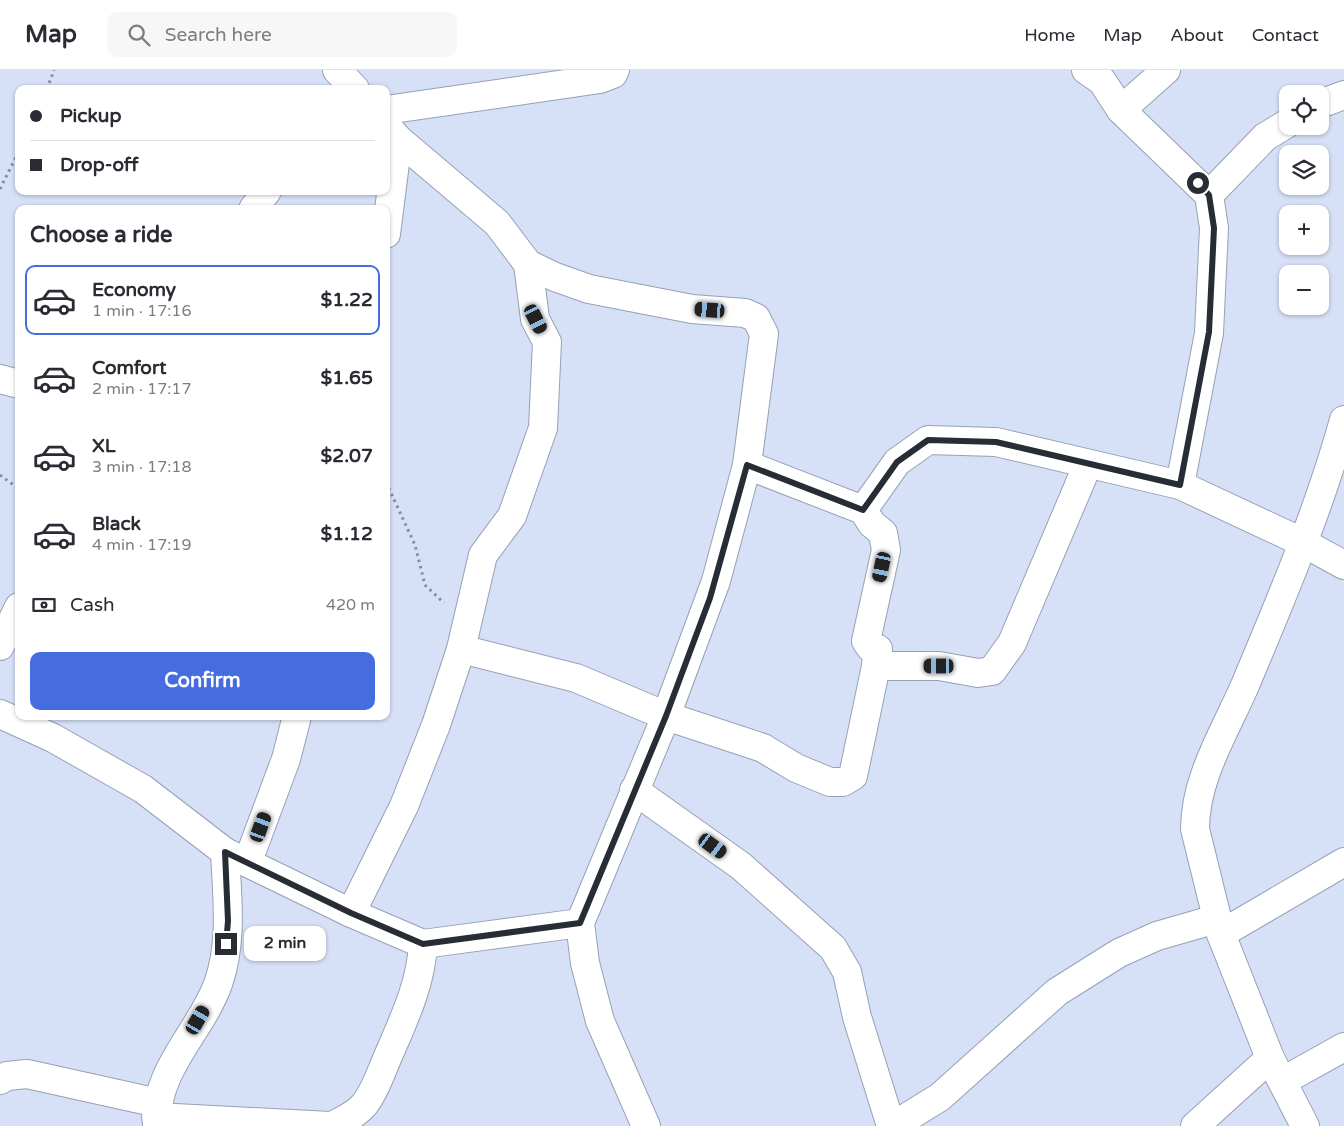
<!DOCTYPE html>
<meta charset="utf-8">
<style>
body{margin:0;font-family:"Varela Round",sans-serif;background:#f7f7f7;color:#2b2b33;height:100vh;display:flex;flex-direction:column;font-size:19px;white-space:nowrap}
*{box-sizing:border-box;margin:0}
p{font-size:16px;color:#7c7c81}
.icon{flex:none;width:28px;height:28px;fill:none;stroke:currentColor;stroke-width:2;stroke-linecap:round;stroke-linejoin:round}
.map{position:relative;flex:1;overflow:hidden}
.sheet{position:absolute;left:15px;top:135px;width:375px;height:515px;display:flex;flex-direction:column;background:#fff;border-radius:10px;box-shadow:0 1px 4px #0004}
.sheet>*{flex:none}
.top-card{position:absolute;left:15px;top:15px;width:375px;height:110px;border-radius:10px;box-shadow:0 1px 4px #0004;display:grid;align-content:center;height:110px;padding:0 15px;background:#fff}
.tools{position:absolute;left:1279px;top:15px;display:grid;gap:10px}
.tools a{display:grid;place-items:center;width:50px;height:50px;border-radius:10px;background:#fff;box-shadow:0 1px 4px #0004;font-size:25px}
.end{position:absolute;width:22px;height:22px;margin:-11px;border:6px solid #282c34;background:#fff;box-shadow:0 0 0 2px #fff}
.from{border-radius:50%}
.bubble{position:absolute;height:35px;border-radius:10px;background:#fff;box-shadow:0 1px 4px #0004;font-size:16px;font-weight:700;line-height:35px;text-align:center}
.car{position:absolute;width:15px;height:30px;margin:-15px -8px;border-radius:6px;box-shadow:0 0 4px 1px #0007;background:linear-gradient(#222 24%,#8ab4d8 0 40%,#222 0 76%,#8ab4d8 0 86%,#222 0)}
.top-card b{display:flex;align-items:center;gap:18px;height:48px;font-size:19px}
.top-card b+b{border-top:1px solid #e1e1e2}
.top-card i{width:12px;height:12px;background:#2b2b33}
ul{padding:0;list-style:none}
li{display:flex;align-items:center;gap:15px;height:70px;margin:0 10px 8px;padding:0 5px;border:2px solid transparent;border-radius:10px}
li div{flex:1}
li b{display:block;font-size:19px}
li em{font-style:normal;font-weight:700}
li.selected{border-color:#466ddf}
li>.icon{width:45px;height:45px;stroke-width:1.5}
h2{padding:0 15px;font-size:22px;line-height:60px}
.pay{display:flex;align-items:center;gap:12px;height:55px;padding:0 15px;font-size:19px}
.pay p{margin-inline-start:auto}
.primary-button{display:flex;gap:10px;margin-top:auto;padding:10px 15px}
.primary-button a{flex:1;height:58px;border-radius:10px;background:#466ddf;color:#fff;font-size:20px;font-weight:700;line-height:58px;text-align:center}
header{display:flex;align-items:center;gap:30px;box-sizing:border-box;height:70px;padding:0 25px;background:#fff;border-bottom:1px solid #e1e1e2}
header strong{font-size:24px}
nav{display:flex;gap:28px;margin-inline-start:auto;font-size:18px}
.search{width:350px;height:45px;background:#f7f7f7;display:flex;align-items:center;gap:12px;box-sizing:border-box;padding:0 18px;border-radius:10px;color:#7c7c81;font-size:19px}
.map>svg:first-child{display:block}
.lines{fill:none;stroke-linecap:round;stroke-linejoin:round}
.minor-casing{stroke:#97a0b5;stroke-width:30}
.path{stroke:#868d9c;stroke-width:3;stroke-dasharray:2.5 4;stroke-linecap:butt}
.minor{stroke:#fff;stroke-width:28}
.route{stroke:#282c34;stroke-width:6}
</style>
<header>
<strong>Map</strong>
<div class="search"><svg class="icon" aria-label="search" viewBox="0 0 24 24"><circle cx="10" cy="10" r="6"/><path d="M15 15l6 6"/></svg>Search here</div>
<nav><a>Home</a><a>Map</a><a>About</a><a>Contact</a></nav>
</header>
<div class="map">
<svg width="1344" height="1056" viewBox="0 0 1344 1056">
<rect width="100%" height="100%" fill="#d6e0f6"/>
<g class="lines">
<defs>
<g id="minor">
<polyline points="337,0 355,19"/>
<polyline points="1086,0 1102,11 1121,40 1209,125 1214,158 1209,263 1180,415"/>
<polyline points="1320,34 1344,25"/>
<polyline points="386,40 600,9 613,4 615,0"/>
<polyline points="1121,40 1166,0"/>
<polyline points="386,55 398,69 497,153 528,194 555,207 589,219 692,239 745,243 756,248 764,264 747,395 716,511 666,646 580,853 585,893 600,951 646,1056"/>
<polyline points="1209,125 1265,67 1288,53"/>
<polyline points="253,139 267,121"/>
<polyline points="386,164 398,69"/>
<polyline points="0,309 19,314"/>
<polyline points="863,440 897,392 928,370 996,372 1180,415 1302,472 1344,495"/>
<polyline points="0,576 19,537"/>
<polyline points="461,579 576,608 666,646 763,678 796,698 830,712 843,712 853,706 876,596 878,579 870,577 866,571 886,480 883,463 872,454 863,440 747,395"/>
<polyline points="876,596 939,596 978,603 992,601 1012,573 1088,394"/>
<polyline points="0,644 53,668 143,719 225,782 351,843 423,874 580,853"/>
<polyline points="634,720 741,796 833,878 847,902 857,947 891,1056"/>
<polyline points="248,791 286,689 297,646"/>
<polyline points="351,843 404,736 436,655 461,579 483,485 512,446 543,358 547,272 535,249 528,194"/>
<polyline points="1221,864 1344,792"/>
<polyline points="0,1010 7,1006 27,1004 158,1033"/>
<polyline points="1283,1011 1344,977"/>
<polyline points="156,1047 330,1056"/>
<path d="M157 1056C154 1000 200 963 218 914 233 872 227 826 225 782"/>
<path d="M332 1056C344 1050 355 1045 364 1035 374 1023 380 1005 386 991 402 953 421 916 423 874"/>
<polyline points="893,1056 940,1027 1057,922 1119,883 1157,866 1216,849"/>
<polyline points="1195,1056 1270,988"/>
<path d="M1305 1056 1270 988 1221 864 1195 759C1195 707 1226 660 1246 613 1282 527 1319 440 1344 350"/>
</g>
</defs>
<use href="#minor" class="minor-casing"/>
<g class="path">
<polyline points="47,19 54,0"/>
<polyline points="0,119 19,81"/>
<polyline points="0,405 19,419"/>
<polyline points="386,412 415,475 425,515 444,533"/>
</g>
<use href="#minor" class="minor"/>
</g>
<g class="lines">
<polyline class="route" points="226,874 228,851 225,782 351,843 423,874 580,853 666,646 710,528 747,395 863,440 897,392 928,370 996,372 1180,415 1209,262 1214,158 1209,125 1198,113"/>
</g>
</svg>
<div class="tools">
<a><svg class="icon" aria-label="locate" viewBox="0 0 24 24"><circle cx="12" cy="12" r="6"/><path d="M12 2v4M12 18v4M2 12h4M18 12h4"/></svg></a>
<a><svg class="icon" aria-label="layers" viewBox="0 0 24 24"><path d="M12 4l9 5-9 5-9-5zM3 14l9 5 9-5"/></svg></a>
<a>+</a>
<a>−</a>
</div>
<i class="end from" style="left:1198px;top:113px"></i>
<i class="end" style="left:226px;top:874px"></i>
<div class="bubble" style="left:244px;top:856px;width:82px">2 min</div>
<i class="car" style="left:710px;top:240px;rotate:274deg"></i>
<i class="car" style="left:536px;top:249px;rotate:153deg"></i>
<i class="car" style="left:882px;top:497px;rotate:192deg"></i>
<i class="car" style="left:939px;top:596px;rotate:270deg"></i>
<i class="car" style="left:261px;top:757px;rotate:20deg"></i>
<i class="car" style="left:713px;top:776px;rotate:126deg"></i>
<i class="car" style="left:198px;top:950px;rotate:30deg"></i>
<div class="top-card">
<b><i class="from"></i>Pickup</b>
<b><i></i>Drop-off</b>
</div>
<section class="sheet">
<h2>Choose a ride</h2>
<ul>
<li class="selected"><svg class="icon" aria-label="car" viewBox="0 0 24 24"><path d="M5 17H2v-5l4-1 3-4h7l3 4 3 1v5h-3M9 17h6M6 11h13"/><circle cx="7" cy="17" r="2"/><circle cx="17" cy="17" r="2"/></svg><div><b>Economy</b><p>1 min · 17:16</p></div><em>$1.22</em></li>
<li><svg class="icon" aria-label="car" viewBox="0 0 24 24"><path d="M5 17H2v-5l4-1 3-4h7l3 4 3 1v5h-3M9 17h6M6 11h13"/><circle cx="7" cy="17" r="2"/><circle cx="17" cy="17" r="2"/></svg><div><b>Comfort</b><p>2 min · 17:17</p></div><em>$1.65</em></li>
<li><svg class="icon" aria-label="car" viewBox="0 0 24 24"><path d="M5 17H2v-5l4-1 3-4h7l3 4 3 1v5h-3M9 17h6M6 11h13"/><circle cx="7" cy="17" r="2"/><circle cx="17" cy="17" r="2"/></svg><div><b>XL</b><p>3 min · 17:18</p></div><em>$2.07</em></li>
<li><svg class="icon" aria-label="car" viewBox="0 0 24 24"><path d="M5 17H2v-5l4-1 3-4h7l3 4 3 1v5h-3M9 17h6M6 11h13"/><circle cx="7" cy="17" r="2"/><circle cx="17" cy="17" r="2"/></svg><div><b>Black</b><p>4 min · 17:19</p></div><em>$1.12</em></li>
</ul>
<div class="pay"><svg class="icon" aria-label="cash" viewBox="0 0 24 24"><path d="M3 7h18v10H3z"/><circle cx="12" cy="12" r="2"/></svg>Cash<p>420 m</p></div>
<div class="primary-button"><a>Confirm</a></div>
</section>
</div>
